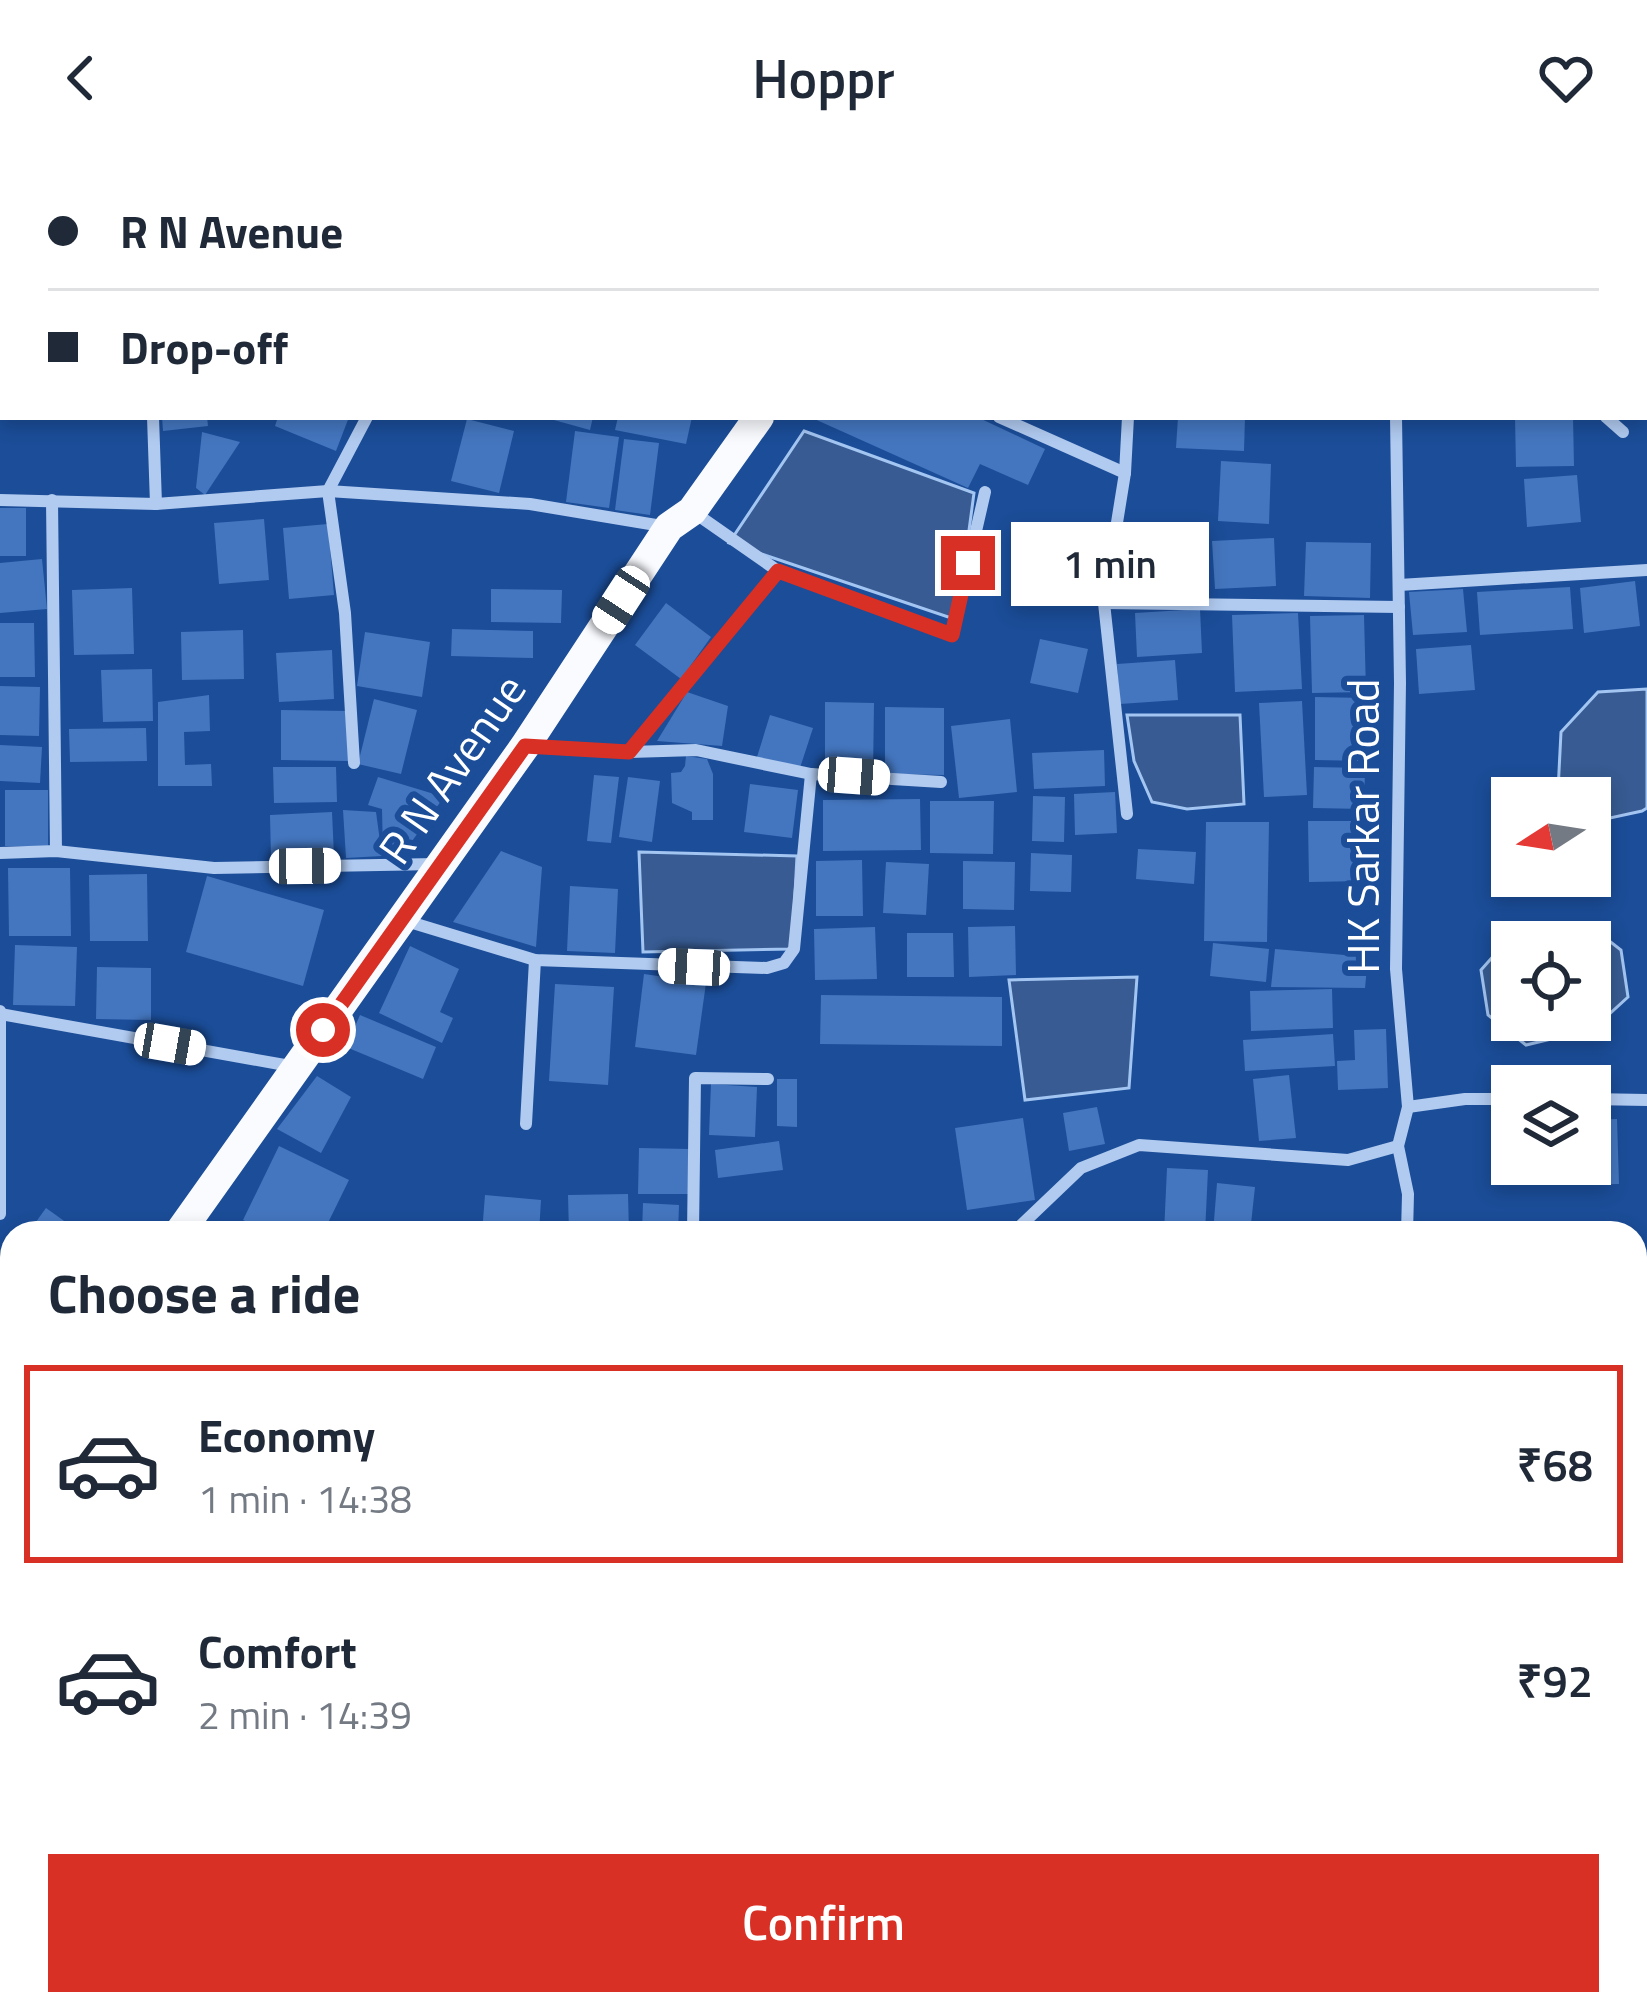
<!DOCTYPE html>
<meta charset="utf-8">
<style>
body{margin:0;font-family:"Titillium Web",sans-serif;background:#f2f2f3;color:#1f2937;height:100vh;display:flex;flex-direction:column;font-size:45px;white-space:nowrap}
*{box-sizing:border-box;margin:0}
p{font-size:39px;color:#747a83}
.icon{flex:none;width:66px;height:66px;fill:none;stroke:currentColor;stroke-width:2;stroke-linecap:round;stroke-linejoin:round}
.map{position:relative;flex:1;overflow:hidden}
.details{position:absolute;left:0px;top:1065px;width:1647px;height:795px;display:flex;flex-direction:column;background:#fff;border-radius:36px 36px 0 0;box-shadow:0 6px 18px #0003}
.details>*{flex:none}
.hud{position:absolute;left:0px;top:0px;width:1647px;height:264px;box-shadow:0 6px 18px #0003;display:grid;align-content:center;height:264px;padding:0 48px;background:#fff}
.needle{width:78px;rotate:258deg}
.tools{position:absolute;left:1491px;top:621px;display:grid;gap:24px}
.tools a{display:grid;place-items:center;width:120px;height:120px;border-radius:0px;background:#fff;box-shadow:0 6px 18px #0003;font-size:60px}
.end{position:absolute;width:54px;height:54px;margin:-27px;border:15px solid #d93025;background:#fff;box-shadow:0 0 0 6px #fff}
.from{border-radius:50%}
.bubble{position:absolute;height:84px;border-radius:0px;background:#fff;box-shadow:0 6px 18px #0003;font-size:39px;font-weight:600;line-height:84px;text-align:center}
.car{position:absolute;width:36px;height:72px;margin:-36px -18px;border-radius:15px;box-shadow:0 0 9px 3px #0007;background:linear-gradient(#fff 24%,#345 0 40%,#fff 0 76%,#345 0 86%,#fff 0)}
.hud b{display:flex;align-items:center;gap:42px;height:114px;font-size:45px}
.hud b+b{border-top:3px solid #e0e1e3}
.hud i{width:30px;height:30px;background:#1f2937}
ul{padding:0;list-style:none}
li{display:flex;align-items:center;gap:36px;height:198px;margin:0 24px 18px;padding:0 24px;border:6px solid transparent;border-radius:0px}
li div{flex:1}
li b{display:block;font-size:45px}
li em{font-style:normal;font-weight:600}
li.on{border-color:#d93025}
li>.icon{width:108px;height:108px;stroke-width:1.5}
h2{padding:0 48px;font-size:54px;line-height:144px}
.primary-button{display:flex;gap:24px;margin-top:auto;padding:24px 48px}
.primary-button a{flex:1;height:138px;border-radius:0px;background:#d93025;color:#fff;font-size:48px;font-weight:600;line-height:138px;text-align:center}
header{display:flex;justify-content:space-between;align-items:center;height:156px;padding:0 48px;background:#fff;font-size:54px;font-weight:600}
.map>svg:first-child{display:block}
.water{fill:#375b92;stroke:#a3c5f2;stroke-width:3;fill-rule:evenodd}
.building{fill:#4476bf}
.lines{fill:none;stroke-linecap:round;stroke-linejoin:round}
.service{stroke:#b0caf0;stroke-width:9}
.minor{stroke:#b0caf0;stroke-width:12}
.primary{stroke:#f9fbff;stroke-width:30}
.rail-casing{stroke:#fff;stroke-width:14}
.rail{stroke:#1b4d98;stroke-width:9;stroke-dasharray:27;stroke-linecap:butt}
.route{stroke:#d93025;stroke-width:15}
.labels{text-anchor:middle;stroke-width:12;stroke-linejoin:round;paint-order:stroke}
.street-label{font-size:45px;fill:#fff;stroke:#1b4d98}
</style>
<header><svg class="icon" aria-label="back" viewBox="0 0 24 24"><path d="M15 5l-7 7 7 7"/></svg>Hoppr<svg class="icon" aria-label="heart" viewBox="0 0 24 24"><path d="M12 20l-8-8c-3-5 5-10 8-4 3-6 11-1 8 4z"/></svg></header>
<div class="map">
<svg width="1647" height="1858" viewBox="0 0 1647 1858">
<rect width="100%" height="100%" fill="#1b4d98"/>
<g class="water">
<polygon points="804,275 974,337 957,464 729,387"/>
<polygon points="1647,533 1647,652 1642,655 1601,664 1590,657 1590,642 1568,642 1558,635 1561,576 1598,536"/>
<polygon points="1127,559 1240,559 1244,648 1187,653 1152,646 1134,605"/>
<polygon points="639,696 797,700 792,793 643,796"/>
<path d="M1590 770 1621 794 1628 841 1593 873 1526 889 1488 859 1481 814 1513 778 1573 775ZM1512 786H1590V864H1512Z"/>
<polygon points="1137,821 1129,932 1025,944 1009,824"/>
<polygon points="675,1848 772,1848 777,1858 663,1858"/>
</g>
<g class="building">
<polygon points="162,261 207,261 208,270 163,275"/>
<polygon points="278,261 349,261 336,295 275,270"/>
<polygon points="543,261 593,261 590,274"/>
<polygon points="618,261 692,261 686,288 615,274"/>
<polygon points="810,261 977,261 1045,293 1028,329 980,308 968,332"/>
<polygon points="1178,261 1245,261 1244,295 1176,292"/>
<polygon points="1515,261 1573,261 1574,310 1516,311"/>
<polygon points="467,263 514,275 499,337 451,325"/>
<polygon points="575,275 619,281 609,352 566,346"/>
<polygon points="202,276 240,286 205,339 196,332"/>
<polygon points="624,283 659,287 650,359 615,354"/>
<polygon points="1221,305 1271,308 1269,368 1218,365"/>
<polygon points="1577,319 1581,366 1527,371 1524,323"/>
<rect x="0" y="352" width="26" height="48"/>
<polygon points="264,363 269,424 219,428 214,367"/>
<polygon points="328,368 334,439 289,443 283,372"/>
<polygon points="1192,380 1196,437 1150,440 1146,383"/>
<polygon points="1274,382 1276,430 1215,433 1212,385"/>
<polygon points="1306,386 1371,387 1370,442 1304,440"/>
<polygon points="42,403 47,453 0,457 0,407"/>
<polygon points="1635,425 1640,470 1584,477 1580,432"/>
<polygon points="1570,431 1573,473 1480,479 1477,436"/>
<polygon points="132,432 134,498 74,499 72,434"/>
<polygon points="491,433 562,434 561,467 491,466"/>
<polygon points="1463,433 1467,476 1413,479 1409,436"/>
<polygon points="666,447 711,481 681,523 635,489"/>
<polygon points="1200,453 1202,497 1137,501 1135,457"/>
<polygon points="1298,457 1302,533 1235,536 1232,459"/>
<polygon points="1364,459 1366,536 1312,537 1310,460"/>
<polygon points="0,467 34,467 35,521 0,521"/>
<polygon points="452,473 533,475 533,502 451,500"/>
<polygon points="243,474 244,523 182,524 181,476"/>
<polygon points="365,476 430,486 422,541 357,530"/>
<polygon points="1040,483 1088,493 1078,537 1030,527"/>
<polygon points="1471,489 1475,534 1419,538 1416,493"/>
<polygon points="332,494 334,543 279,546 276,497"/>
<polygon points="1175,504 1178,544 1120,548 1117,508"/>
<polygon points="152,513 153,565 103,566 101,514"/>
<polygon points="0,530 40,531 39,580 0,579"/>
<polygon points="687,536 728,550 722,590 657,585"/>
<polygon points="209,539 210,575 184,576 185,609 211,608 212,630 158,630 158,546"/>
<polygon points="1315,541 1367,542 1366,605 1315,604"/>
<polygon points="374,543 417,554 401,618 358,608"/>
<polygon points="1302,545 1307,639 1264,641 1259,547"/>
<polygon points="825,546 874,547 873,619 825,618"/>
<polygon points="885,551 944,552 944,619 885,618"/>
<polygon points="281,554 349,555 348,605 281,604"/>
<polygon points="770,559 813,572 799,615 757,601"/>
<polygon points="1010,563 1017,636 959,642 951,570"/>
<polygon points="146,572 147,605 70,606 69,573"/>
<polygon points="0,589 42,591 40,627 0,625"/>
<polygon points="1104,594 1105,630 1034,633 1032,597"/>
<polygon points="686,600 707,603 713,618 713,664 692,664 692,656 672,647 671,617 681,616 685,610"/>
<polygon points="273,611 336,611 337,646 274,647"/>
<polygon points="1314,611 1365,612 1364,653 1313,652"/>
<polygon points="594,619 619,621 611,687 587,685"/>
<polygon points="378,621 444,641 399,703 383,699 382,653 368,649"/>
<polygon points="628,621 660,625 652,686 619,681"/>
<polygon points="750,628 798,634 792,682 744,676"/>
<rect x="5" y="634" width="43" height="56"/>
<polygon points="1115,636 1117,677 1075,679 1074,638"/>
<polygon points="1033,640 1065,641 1064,686 1032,685"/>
<polygon points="920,643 921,694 823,695 823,644"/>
<polygon points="930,645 994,645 993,698 930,697"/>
<polygon points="343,654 376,656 382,700 346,702"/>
<polygon points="332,656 334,700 271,703 270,659"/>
<polygon points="1308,665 1363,665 1364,725 1309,726"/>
<polygon points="1206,666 1269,666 1267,786 1204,785"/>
<polygon points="1138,693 1196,696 1194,728 1136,723"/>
<polygon points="501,695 542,711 536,791 453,766"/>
<polygon points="1031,697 1072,699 1071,736 1030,735"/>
<polygon points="862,704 863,760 816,760 816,705"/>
<polygon points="963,705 1015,706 1014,754 963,753"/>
<polygon points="886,706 929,708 926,759 883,757"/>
<polygon points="8,712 70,712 71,780 9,780"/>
<polygon points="147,718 148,785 90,785 89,719"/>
<polygon points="207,720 324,754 303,830 186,796"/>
<polygon points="570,730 618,733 615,797 567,795"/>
<polygon points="1015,770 1016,819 969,821 968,771"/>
<polygon points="875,771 877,823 815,824 814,773"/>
<polygon points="907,777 953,777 954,821 907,821"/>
<polygon points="1213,787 1269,793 1266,826 1210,820"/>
<polygon points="15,789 77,791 75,850 13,849"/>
<polygon points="410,790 459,813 440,856 453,862 442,887 379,857"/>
<polygon points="1275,793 1368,801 1365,832 1271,831"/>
<polygon points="97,811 151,812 151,864 96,863"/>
<polygon points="644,818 706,827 696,899 635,891"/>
<polygon points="555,828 614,831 608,929 549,925"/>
<polygon points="1332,833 1333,872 1251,875 1250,835"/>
<polygon points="821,839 1002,841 1002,890 820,888"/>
<polygon points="360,859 436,891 423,923 346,891"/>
<polygon points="1386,873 1388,932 1338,934 1337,905 1355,904 1354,874"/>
<polygon points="1333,878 1335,910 1245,915 1243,884"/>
<polygon points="1289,919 1296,982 1259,985 1253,923"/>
<polygon points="317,920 351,941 321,997 277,973"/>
<polygon points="777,923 797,923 797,971 777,970"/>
<polygon points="711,928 757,931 755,981 709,979"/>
<polygon points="1097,951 1105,988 1069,995 1063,957"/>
<polygon points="1023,962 1035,1044 967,1054 955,972"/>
<polygon points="1617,963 1619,1028 1570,1029 1569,1008 1590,1008 1590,964"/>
<polygon points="779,985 783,1014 718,1022 715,994"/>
<polygon points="279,990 349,1024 323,1077 270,1077 243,1064"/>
<polygon points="639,992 689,993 688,1038 638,1038"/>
<polygon points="1167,1012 1208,1014 1205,1077 1164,1077"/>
<polygon points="1217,1027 1255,1031 1250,1077 1213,1077"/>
<polygon points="628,1038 629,1077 569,1077 568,1039"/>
<polygon points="485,1039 541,1044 539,1077 482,1077"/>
<polygon points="643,1047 679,1049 678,1077 642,1077"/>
<polygon points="46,1052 81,1077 28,1077"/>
<polygon points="1647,1096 1647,1175 1635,1176 1635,1097"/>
<polygon points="0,1142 12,1150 12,1211 0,1208"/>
<polygon points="0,1214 12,1217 12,1242 6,1270 0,1268"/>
<polygon points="12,1394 12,1448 0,1442 0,1417"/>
<polygon points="0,1611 12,1612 12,1654 0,1654"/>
<polygon points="1644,1670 1647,1741 1635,1742 1635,1671"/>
<polygon points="289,1848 294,1848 294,1858 233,1858 232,1852"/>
<polygon points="337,1848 409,1848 407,1858 353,1858 336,1855"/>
<polygon points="429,1848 482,1855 482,1858 427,1858"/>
<rect x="570" y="1848" width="25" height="10"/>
<polygon points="1014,1848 1051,1848 1053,1858 1015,1858"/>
</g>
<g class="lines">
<g class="service">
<polyline points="1635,1789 1647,1785"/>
<polyline points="784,1848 787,1858"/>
<polyline points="1441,1858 1469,1848"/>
</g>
<g class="minor">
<polyline points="1133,0 1133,3"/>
<polyline points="203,3 332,0"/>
<polyline points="430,3 430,0"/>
<polyline points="622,3 623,0"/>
<polyline points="1397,3 1397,0"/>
<polyline points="0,12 3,12"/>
<polyline points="0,181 3,181"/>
<polyline points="153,261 156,348"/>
<polyline points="999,261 1125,317"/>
<polyline points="1396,261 1400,527 1396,813 1408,951 1398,990 1408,1038 1407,1077"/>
<polyline points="1606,261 1623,276"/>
<polyline points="0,344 156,348 328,335 530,348 668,371"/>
<polyline points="52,344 56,695"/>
<polyline points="692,355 778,415 952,479 985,336"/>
<polyline points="1399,429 1647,414"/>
<polyline points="1104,447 1399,451"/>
<polyline points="531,590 630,596 696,594 811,618 941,626"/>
<polyline points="630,596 778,415"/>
<polyline points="354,607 345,457 328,335 367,261"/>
<polyline points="1127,658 1104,447 1125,317 1128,261"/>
<polyline points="0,697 56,695 214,712 436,708"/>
<polyline points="403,764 535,804 767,812 784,807 794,793 811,618"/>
<polyline points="0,858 296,911"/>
<polyline points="1590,943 1647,944"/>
<polyline points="1408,951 1465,943 1512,943"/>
<polyline points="526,968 535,804"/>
<polyline points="0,1058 0,855"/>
<polyline points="693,1077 695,922 768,923"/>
<polyline points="1013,1077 1081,1012 1139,989 1348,1004 1398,990"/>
<polyline points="1635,1255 1647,1254"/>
<polyline points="1635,1461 1647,1461"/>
<polyline points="0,1608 12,1608"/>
<polyline points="314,1858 315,1848"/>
<polyline points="1338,1858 1349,1848"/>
</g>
<g class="primary">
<polyline points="943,3 945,0"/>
<polyline points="179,1077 525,590 669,371 692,355 759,261"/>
<polyline points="0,1311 12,1290"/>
</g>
<defs>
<g id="rail">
<polyline points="1635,1829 1647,1825"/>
<polyline points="1559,1858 1586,1848"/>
<polyline points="1626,1858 1647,1850"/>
</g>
</defs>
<use href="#rail" class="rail-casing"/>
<use href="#rail" class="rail"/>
</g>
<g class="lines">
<polyline class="route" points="323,874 525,590 629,596 778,415 952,479 968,407"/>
</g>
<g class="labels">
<g class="street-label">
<text transform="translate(452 613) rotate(-55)" y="16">R N Avenue</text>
<text transform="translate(1363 670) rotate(-90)" y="16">HK Sarkar Road</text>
</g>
</g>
</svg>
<div class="tools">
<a><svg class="needle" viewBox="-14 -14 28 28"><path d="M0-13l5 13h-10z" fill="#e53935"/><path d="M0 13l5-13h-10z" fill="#747a83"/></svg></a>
<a><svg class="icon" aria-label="locate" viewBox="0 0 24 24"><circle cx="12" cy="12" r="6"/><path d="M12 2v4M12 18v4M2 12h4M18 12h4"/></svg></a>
<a><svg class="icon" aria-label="layers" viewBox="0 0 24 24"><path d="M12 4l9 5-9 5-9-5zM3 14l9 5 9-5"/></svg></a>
</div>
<i class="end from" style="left:323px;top:874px"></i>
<i class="end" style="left:968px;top:407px"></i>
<div class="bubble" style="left:1011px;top:366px;width:198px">1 min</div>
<i class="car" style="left:621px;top:444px;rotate:213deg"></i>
<i class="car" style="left:854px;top:620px;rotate:94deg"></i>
<i class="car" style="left:305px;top:710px;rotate:89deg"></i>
<i class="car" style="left:694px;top:811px;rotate:273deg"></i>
<i class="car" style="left:170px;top:888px;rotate:100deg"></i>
<div class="hud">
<b><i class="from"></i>R N Avenue</b>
<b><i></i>Drop-off</b>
</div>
<section class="details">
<h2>Choose a ride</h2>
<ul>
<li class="on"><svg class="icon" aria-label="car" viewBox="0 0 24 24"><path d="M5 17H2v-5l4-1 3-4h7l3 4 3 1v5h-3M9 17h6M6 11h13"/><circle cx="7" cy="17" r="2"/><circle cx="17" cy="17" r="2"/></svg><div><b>Economy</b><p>1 min · 14:38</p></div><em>₹68</em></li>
<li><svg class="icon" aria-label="car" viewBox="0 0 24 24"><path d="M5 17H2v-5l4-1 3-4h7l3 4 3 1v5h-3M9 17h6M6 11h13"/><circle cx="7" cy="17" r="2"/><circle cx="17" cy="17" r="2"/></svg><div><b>Comfort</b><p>2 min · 14:39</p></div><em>₹92</em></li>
</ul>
<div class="primary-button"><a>Confirm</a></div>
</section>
</div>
